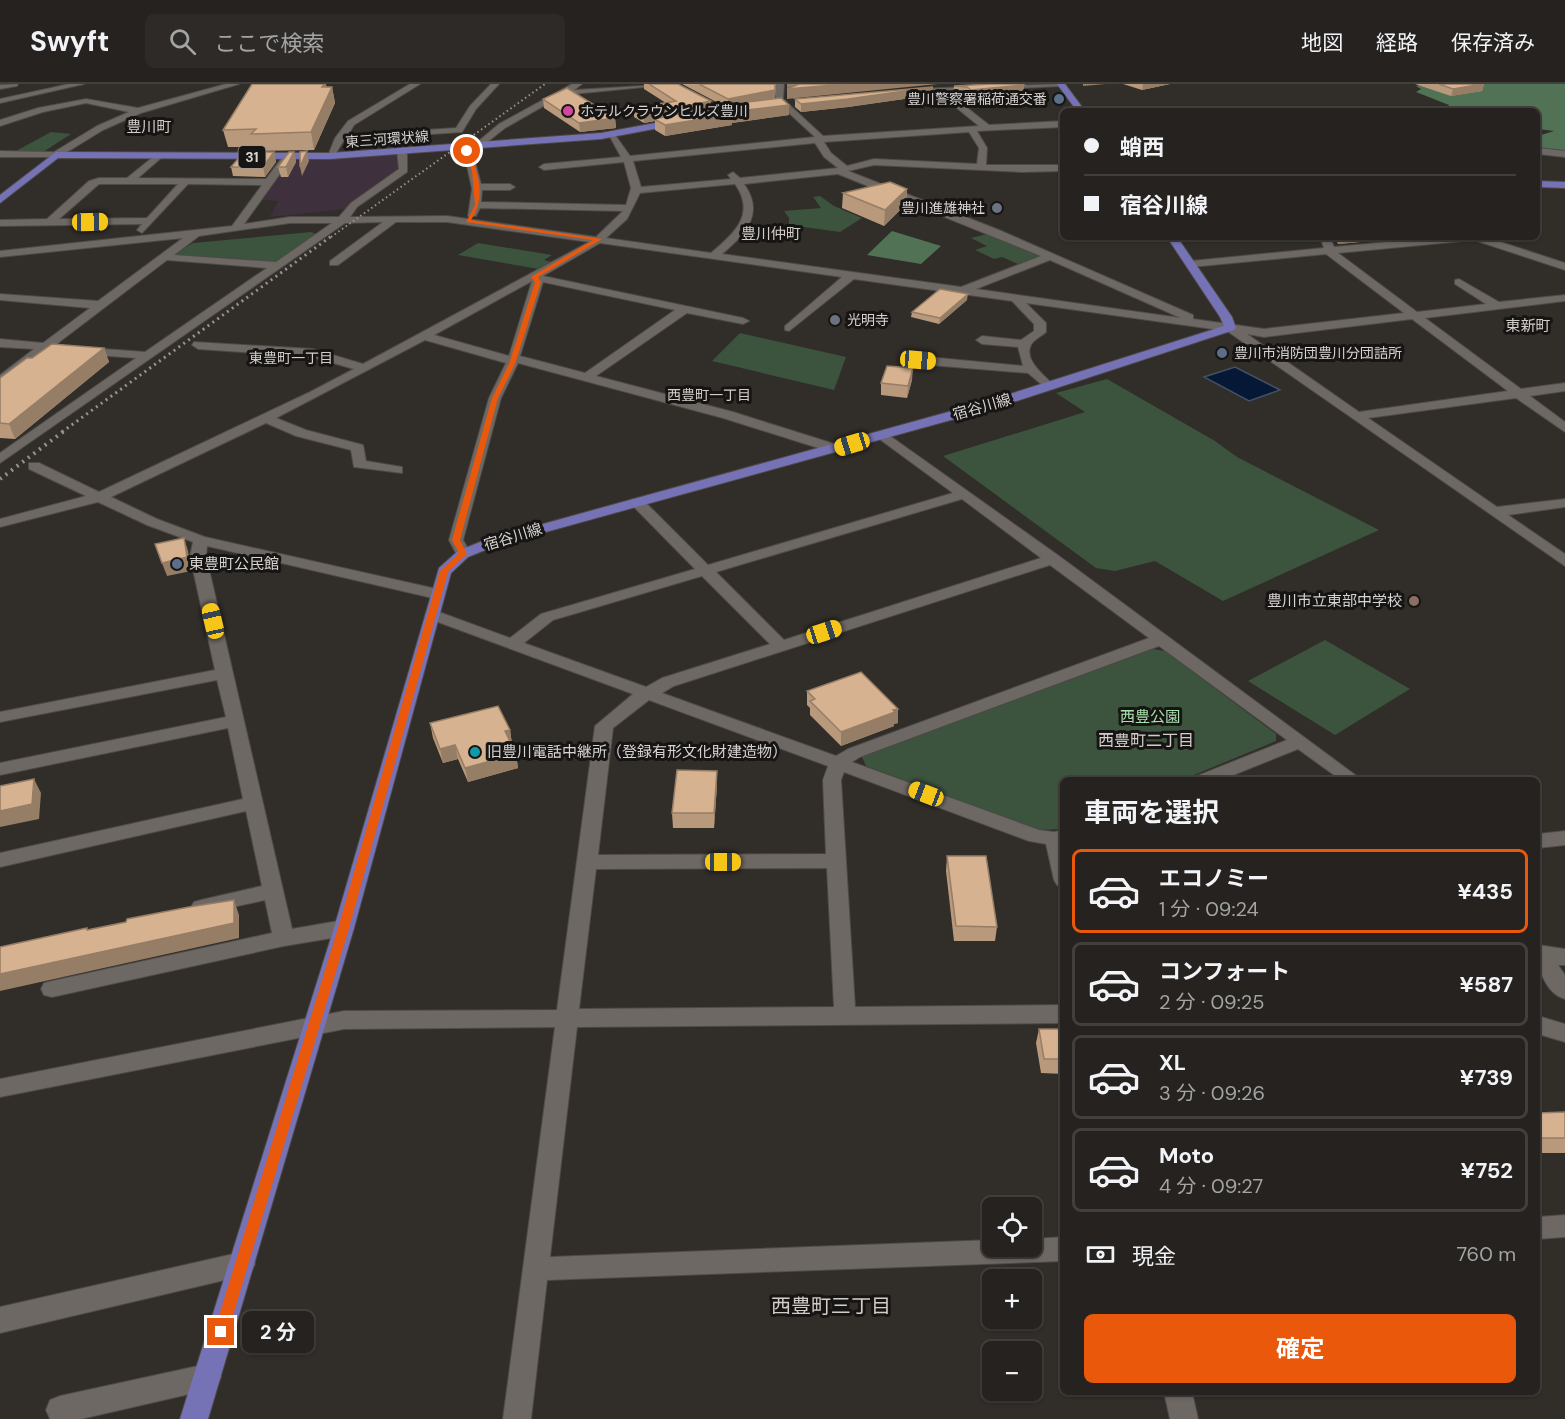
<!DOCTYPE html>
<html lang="ja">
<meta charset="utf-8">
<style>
body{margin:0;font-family:"DM Sans","Noto Sans JP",sans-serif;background:#2d2a28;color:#f1f3f6;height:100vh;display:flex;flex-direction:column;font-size:22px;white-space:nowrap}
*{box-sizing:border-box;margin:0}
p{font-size:20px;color:#a3a4a4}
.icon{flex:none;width:33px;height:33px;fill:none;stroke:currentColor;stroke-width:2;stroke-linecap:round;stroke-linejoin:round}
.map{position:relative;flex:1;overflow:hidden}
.details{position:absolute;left:1060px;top:693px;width:480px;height:618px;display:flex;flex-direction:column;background:#25221f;border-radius:9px;box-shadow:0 2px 4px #0004,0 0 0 2px #423f3d}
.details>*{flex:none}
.banner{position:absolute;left:1060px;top:24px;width:480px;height:132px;border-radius:9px;box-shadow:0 2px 4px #0004,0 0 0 2px #423f3d;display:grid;align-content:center;height:132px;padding:0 24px;background:#25221f}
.tools{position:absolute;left:982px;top:1113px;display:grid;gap:12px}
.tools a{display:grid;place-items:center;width:60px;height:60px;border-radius:9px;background:#25221f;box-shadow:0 2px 4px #0004,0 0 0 2px #423f3d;font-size:30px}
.end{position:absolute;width:27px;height:27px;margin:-14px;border:8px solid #ea580c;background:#fff;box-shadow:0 0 0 3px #fff}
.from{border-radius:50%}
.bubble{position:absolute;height:42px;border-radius:9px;background:#25221f;box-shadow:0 2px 4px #0004,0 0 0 2px #423f3d;font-size:20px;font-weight:700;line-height:42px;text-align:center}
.car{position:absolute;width:18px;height:36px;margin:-18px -9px;border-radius:8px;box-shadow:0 0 4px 2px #0007;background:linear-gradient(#f5c518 24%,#345 0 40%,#f5c518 0 76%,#345 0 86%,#f5c518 0)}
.banner b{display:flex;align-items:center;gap:21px;height:57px;font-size:22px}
.banner b+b{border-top:2px solid #423f3d}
.banner i{width:15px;height:15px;background:#f1f3f6}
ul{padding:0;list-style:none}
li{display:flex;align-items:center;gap:18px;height:84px;margin:0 12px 9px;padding:0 12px;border:3px solid #423f3d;border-radius:9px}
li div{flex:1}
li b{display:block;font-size:22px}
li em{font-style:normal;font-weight:700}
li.active{border-color:#ea580c}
li>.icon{width:54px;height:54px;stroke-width:1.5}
h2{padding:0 24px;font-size:27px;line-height:72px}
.pay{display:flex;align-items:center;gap:15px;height:66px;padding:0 24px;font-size:22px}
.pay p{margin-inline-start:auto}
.primary-button{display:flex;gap:12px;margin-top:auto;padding:12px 24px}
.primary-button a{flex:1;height:69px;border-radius:9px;background:#ea580c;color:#fff;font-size:24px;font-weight:700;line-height:69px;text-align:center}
header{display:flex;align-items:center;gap:36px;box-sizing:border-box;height:84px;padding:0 30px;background:#25221f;border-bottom:2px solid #423f3d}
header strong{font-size:28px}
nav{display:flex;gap:33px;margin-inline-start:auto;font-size:21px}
.search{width:420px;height:54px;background:#2d2a28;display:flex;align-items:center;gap:15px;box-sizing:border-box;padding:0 21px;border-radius:9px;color:#a3a4a4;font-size:22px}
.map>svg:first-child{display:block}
.commercial{fill:#3e303d}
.green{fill:#3c533e}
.forest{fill:#517254}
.water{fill:#051835;stroke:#445064;stroke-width:1.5}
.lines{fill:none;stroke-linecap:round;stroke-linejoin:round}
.minor-casing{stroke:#4e4a47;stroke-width:2}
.major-casing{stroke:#4e4a47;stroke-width:2}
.minor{fill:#6e6864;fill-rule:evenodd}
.major{fill:#7672b6;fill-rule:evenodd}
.rail-far2{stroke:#969290;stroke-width:2;stroke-dasharray:1.5 3;stroke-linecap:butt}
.rail-far1{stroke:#969290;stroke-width:3;stroke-dasharray:2 4;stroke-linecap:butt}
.rail{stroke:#969290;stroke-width:4;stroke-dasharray:2 5;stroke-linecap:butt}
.wall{fill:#b8997c}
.shaded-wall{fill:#967d65}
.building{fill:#d6b290;stroke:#967d65;stroke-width:1.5}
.route{fill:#ea580c}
.service-dot{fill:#5c6f8a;stroke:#171514;stroke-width:2}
.hotel-dot{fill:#d1479c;stroke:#171514;stroke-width:2}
.worship-dot{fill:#6b7280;stroke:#171514;stroke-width:2}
.education-dot{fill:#8d6e63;stroke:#171514;stroke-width:2}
.culture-dot{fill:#0f9aa8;stroke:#171514;stroke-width:2}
.labels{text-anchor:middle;stroke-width:6;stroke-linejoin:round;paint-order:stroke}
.far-poi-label{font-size:14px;fill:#d6d3d1;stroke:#171514;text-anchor:start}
.far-street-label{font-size:14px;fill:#d6d3d1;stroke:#171514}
.shield{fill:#171514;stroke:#9d9a98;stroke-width:1.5}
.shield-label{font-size:14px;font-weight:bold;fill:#d6d3d1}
.far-neighbourhood-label{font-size:14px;fill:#d3cdc8;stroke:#171514}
.far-quarter-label{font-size:15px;fill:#d3cdc8;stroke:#171514}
.street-label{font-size:15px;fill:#d6d3d1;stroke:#171514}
.poi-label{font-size:15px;fill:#d6d3d1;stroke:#171514;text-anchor:start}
.park-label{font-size:15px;fill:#aae2ae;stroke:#171514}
.neighbourhood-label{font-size:16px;fill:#d3cdc8;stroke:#171514}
.near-neighbourhood-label{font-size:20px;fill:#d3cdc8;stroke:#171514}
</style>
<header>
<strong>Swyft</strong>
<div class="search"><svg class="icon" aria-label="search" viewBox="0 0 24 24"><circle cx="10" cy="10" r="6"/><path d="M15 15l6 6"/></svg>ここで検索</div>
<nav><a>地図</a><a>経路</a><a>保存済み</a></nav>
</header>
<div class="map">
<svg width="1565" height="1335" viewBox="0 0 1565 1335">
<rect width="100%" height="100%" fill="#312d29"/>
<polygon class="commercial" points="395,71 398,72 401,86 344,125 270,133 278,117 262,116 288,77"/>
<g class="green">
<polygon points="51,48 71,50 43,68 14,68"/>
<polygon points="820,112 834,122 862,134 840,148 789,141 789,134 784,127 821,124 813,113"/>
<polygon points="311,148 316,150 278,177 270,178 177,172 175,169 193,159"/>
<polygon points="991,149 1041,171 1041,173 1018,180 1002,173 994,175 975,166 987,162 971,154"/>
<polygon points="478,159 552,171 544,176 552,178 539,185 458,171"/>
<polygon points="740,249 846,273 834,306 712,277"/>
<polygon points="1107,295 1215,357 1237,373 1379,446 1223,517 1155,477 1115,487 1096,484 943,372 1085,328 1056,309"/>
<polygon points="1325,556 1410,605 1335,651 1248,597"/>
<polygon points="1153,565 1165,567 1276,650 1276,657 1182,696 1064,696 1063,745 1039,746 866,682 862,673"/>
</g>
<g class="forest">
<polygon points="1423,0 1565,0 1565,68 1538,64 1538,52 1554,47 1538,45 1538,27 1448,27 1446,25 1449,21 1416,8 1421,5 1416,2"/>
<polygon points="892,147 941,162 921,180 867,171"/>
</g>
<polygon class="water" points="1235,283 1280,306 1249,317 1204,293"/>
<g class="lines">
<defs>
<g id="minor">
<polygon points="18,0 17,2 0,5 0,1"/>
<polygon points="69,0 84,0 0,19 0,15"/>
<polygon points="226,0 239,0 141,29 103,46 59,73 0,73 0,67 54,68 97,42 129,28 86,19 43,28 0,42 0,36 38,24 86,15 138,24"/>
<polygon points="410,0 420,0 354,41 348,51 456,44 470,22 491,0 499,0 476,25 462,48 344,56 333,74 327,74 335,54 348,37"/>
<polygon points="572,0 582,0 574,6 675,0 563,11 505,44 481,63 474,61 499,40"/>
<path d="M776 0H784L783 15 823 52 979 42 937 8 907 9 910 5 1065 0 1061 2 947 8 989 41 1064 37V43L977 47 987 64 986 81H1064V87L1022 88 874 81 848 87 999 146 1193 231V235L1264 245 1404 229 1326 170 1191 183 1186 180 1191 177 1324 164 1320 153H1330L1334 163 1441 153H1485L1565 179V186L1474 156 1338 169 1417 228 1486 220 1455 200V196L1459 195 1499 218 1565 211V217L1425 234 1521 305 1565 299V307L1530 312 1565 338V348L1516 314 1368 334 1497 423 1565 415V423L1508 431 1565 470V482L1227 247 1026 219 1046 239V248C1042 252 1033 256 1031 261 1023 277 1046 292 1054 302L1048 306 1028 289 917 280 911 276 917 272 1023 282 1018 263 982 260 976 256 982 252 1021 256 1034 247V240L1012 217 854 195 789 247 785 246V242L842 193 600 159 543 192 743 234 749 237 743 240 687 229 596 292 733 328 841 362V368H831L723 334 518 279 501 314 463 456 471 470 463 475 458 473 449 456 489 314 506 279 425 256 276 334 306 346 363 361 366 377 402 383V389L354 383 351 366 296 352 266 339 111 413 157 435 205 453 437 505 445 510 437 515 207 462 206 472 292 845 344 836 351 839 354 844 351 849 344 852 284 862 52 913 44 911 41 905 44 899 52 897 272 849 265 816 201 830 194 828 191 823 194 818 201 816 262 802 246 727 0 783V769L243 715 228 644 0 691V679L226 633 217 596 0 638V628L215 586 190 472 193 458 147 441 98 418 0 443V435L86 412 29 385V379H39L99 408 310 308 354 285 312 273 198 265 192 261 194 258 313 265 363 280 589 158 447 138H396L338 181H330V177L383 138 345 139 0 379V369L136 274 82 270 78 269V263L145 268 267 184 167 176 54 262 53 266 0 301V291L34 265 0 263V255L43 259 90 224 0 216V210L98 217 183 154 0 173V167L232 142 262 101 188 100 142 149 137 146 142 140 0 142V136L47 135 89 97 99 94H127L158 69 163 72 161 74 138 94 266 95 284 71H290L292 73 244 140 290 133H339L351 119 399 85 397 67 402 64 407 67V88L357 123 350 133 447 132 596 153 623 127 480 124 476 132H468L472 105 463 63 467 60 471 63 481 100H510L515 103 510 106H482L481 118 626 121 631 104 624 78 544 86 539 83 544 80 621 73 609 51 613 48 630 72 815 53 776 17ZM969 48 979 64 977 80 874 75 847 82 831 69 824 58ZM815 59 824 73 838 84 740 94 733 88 728 91 731 95 641 103 633 77ZM838 90 1041 172 961 203 722 170C746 150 765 129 744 100ZM99 100H178L147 134 59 135ZM735 100C756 130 735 149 711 169L606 154 627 135 640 109ZM290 139H332L276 178 174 171 199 152ZM1050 176 1181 234 976 205ZM532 197 509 272 434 251ZM543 198 675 226 585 289 520 272ZM1412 235 1508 307 1359 328 1247 250 1264 253Z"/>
<polygon points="1538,64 1565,67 1565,73 1538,70"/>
<path d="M883 347 1059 472 1362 696H1341L1298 665 1221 696H1195L1197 692 1287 656 1159 562 860 673 852 678 1039 746 1054 748 1064 746V803L1057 801 1054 796 1046 760 1029 757 844 688 841 696 855 923 1064 921V939L577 943 550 1173 993 1156V1162H1032V1155L1064 1153V1177L547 1196 531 1335H503L555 943 344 945 0 1013V995L344 927 557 926 595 642 633 610 427 534 425 531 433 526 439 528 510 554 541 530 695 485 632 421V415H642L708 481 953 409 878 354V348ZM962 415 1041 474 784 556 716 488ZM1050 481 1149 554 848 665 836 672 662 609 674 602ZM702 492 770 560 662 594 646 603 524 559 553 536ZM649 616 828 682 823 696 826 770 598 771 613 644ZM827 784 834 923 579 925 596 785Z"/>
<polygon points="1565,747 1565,761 1538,764 1538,750"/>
<path d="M1538 861 1565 865V881H1558L1565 891V915C1544 909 1536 880 1538 861Z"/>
<polygon points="1538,932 1565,940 1565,958 1538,950"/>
<polygon points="1565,1131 1565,1153 1538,1155 1538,1133"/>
<polygon points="242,1168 251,1172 255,1180 251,1188 242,1192 0,1249 0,1223"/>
<polygon points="207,1280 217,1284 221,1293 217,1302 207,1306 81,1335 50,1335 46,1326 50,1316 60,1312"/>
<polygon points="1164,1308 1192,1308 1198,1335 1170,1335"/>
</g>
<g id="major">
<polygon points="1057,0 1065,0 1085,27 1077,27"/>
<polygon points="677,35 680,40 601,55 330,75 58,74 0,119 0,111 56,68 330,69 601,49"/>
<polygon points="1538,97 1565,98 1565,104 1538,103"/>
<polygon points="1167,153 1177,153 1232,233 1236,244 1234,246 998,323 495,462 468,473 451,489 354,844 208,1335 180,1335 334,844 439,484 458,467 485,456 988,317 1224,242 1220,233"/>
</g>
</defs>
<use href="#minor" class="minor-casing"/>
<use href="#major" class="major-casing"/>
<use href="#minor" class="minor"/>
<use href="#major" class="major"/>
<polyline class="rail-far2" points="331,153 545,0"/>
<polyline class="rail-far1" points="62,348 333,151"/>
<polyline class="rail" points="0,395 64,347"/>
</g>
<g class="wall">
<polygon points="644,0 678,0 711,17 711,23 722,21 682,0 776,0 775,14 789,21 789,31 732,39 732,41 665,52 655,46 655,37 644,39 634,33 634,24 666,19 644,5"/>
<polygon points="1123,0 1170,0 1142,6"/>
<polygon points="1415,0 1484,0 1482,7 1451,12"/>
<polygon points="1024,1 1023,9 970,14 966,11 953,10 954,2"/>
<polygon points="327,3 332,3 335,19 314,66 255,67 254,63 228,63 223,46"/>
<polygon points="932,11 848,23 801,28 795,23 795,15"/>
<polygon points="543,15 615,34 616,44 580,48 544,24"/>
<polygon points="274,68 276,78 265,93 233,92 231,83"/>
<polygon points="294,68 296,78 288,93 281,93 278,83"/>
<polygon points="907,105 906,120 884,142 842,124 843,109"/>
<polygon points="1335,153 1383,153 1382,156 1338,160"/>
<polygon points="967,216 939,240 911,233 912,228"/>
<polygon points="104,264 109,278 15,355 0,354 0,294 32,274"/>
<polygon points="912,296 907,314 881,311 881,299"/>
<polygon points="807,607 898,639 894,640 894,642 841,662 810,631 810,624 807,621"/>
<polygon points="430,639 510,646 512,660 516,670 518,684 468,698 458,675 443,679 433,654"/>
<polygon points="717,687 717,701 714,744 673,744 672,729"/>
<polygon points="947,772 997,843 995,857 954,857 946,787"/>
<polygon points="1039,945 1064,945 1064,990 1041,989 1036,959"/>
<polygon points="1565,1028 1565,1069 1538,1069 1538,1029"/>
</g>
<g class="shaded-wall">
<polygon points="324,0 326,0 328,10 332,3 335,19 314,66 311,48"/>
<polygon points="776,0 775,15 728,24 728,15"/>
<polygon points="787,0 800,0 787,4"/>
<polygon points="845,0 938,0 787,15 787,5"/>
<polygon points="1083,0 1106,0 1083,2"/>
<polygon points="1143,0 1170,0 1142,6"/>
<polygon points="1484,0 1482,7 1451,12 1453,5"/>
<polygon points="1024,1 1023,9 970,14 971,6"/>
<polygon points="933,3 932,11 848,23 801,28 801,20"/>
<polygon points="711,17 711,26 654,35 655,37 644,39 643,30"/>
<polygon points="789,21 789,31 732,39 732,41 665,52 665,41 729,28"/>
<polygon points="615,34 616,44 580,48 579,39"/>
<polygon points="307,67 309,77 302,92 300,83"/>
<polygon points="274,68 276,78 265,93 263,83"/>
<polygon points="294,68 296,78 288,93 286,83"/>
<polygon points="907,105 906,120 884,142 885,126"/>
<polygon points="1340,153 1383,153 1382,156 1338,160"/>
<polygon points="968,210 967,216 939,240 940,234"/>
<polygon points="104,264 109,278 15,355 9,340"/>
<polygon points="913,284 912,296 907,314 908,302"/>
<polygon points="184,454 188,467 191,487 167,492 162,479"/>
<polygon points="898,625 898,639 894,640 894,642 841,662 841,648"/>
<polygon points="510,646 512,660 505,647"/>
<polygon points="455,661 458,675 443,679 440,665"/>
<polygon points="516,670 518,684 468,698 465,684"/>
<polygon points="717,687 717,701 714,744 714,729"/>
<polygon points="34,695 41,709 39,735 0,743 0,727"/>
<polygon points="234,816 239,831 239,854 0,907 0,890"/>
</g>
<g class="building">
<polygon points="252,0 324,0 322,3 332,3 311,48 251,50 256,45 223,46"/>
<polygon points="649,0 678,0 711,17 643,30 634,24 676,17"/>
<polygon points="699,0 775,0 775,6 728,15"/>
<polygon points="799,0 845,0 787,5"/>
<polygon points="990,0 1022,0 1024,1 971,6 967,3 954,2"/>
<polygon points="1439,0 1482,0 1453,5"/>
<polygon points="933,3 848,15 801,20 795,15"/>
<polygon points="567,4 615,34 579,39 543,15"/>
<polygon points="781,14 789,21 729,28 732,30 665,41 654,35 723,21"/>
<polygon points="307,67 300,83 300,68"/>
<polygon points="244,68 274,68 263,83 231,83"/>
<polygon points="289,68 294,68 286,83 278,83"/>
<polygon points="890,98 907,105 885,126 843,109"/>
<polygon points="940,205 968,210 940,234 912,228"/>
<polygon points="52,260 104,264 9,340 0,339 0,294 27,274 32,274"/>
<polygon points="887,282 913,284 908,302 881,299"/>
<polygon points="184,454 187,473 162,479 155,460"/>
<polygon points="861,588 898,625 893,626 895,628 841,648 810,617 815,615 807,607"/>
<polygon points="498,622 510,646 505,647 516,670 465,684 455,661 440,665 430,639"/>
<polygon points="677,686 717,687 714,729 672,729"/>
<polygon points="34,695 32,720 0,727 0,702"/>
<polygon points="947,772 986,772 997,843 956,842"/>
<polygon points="234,816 234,839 0,890 0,863 87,844 87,846 126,838 127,835 189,823"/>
<polygon points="1039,945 1064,945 1064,975 1044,975"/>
<polygon points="1565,1028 1565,1054 1538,1054 1538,1029"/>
</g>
<path class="route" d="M465 66 469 67C479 91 486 113 471 136L602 155 538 193 541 198 515 280 498 314 460 456 467 470 448 488 349 844 228 1248 221 1254 214 1248 338 844 440 487 459 469 452 456 492 314 509 280 535 198 531 193 593 156 466 138 475 121 472 87Z"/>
<g class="service-dot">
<circle cx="1059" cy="15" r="6"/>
<circle cx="1222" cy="269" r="6"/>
<circle cx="177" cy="480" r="6"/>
</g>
<circle class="hotel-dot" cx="568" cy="27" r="6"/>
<g class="worship-dot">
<circle cx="997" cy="124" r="6"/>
<circle cx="835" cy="236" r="6"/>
</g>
<circle class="education-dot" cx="1414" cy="517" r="6"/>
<circle class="culture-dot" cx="475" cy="668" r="6"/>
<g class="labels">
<g class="far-poi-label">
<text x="1047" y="20" text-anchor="end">豊川警察署稲荷通交番</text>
<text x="580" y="32">ホテルクラウンヒルズ豊川</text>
<text x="985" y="129" text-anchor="end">豊川進雄神社</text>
<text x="847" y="241">光明寺</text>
<text x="1234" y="274">豊川市消防団豊川分団詰所</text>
</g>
<g class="far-street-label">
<text transform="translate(387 55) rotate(-4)" y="5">東三河環状線</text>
</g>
<rect class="shield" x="238.5" y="62" width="27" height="22" rx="4.5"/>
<g class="shield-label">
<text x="252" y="78">31</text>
</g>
<g class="far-neighbourhood-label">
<text x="291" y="279">東豊町一丁目</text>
<text x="709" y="316">西豊町一丁目</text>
</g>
<g class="far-quarter-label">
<text x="149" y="48">豊川町</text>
<text x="771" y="155">豊川仲町</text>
<text x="1528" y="247">東新町</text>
</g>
<g class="street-label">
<text transform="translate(982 323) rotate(-16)" y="5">宿谷川線</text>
<text transform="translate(513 453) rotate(-17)" y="5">宿谷川線</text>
</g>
<g class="poi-label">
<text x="189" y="485">東豊町公民館</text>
<text x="1402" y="522" text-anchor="end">豊川市立東部中学校</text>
<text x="487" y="673">旧豊川電話中継所（登録有形文化財建造物）</text>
</g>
<g class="park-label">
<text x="1150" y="638">西豊公園</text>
</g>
<g class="neighbourhood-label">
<text x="1146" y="662">西豊町二丁目</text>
</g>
<g class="near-neighbourhood-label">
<text x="831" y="1229">西豊町三丁目</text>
</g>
</g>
</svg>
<div class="tools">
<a><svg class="icon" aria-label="locate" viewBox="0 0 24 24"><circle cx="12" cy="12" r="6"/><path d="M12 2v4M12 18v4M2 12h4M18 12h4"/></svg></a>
<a>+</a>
<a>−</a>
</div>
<i class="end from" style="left:467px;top:67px"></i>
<i class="end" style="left:221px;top:1248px"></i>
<div class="bubble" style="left:242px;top:1227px;width:72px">2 分</div>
<i class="car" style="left:90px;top:138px;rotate:89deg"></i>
<i class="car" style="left:918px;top:276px;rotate:95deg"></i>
<i class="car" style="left:852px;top:360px;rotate:253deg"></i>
<i class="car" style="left:213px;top:537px;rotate:347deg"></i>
<i class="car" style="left:824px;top:548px;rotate:72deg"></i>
<i class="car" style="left:926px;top:710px;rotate:291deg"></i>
<i class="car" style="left:723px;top:778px;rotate:90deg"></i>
<div class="banner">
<b><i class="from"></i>蛸西</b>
<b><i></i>宿谷川線</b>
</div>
<section class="details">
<h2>車両を選択</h2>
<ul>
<li class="active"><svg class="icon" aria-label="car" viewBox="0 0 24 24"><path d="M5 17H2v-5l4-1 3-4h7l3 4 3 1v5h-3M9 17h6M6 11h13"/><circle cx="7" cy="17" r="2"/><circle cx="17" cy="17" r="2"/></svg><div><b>エコノミー</b><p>1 分 · 09:24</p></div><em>¥435</em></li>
<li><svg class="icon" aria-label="car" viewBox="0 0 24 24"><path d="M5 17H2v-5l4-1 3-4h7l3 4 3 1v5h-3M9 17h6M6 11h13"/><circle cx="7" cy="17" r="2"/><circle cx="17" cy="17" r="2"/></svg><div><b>コンフォート</b><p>2 分 · 09:25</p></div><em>¥587</em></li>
<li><svg class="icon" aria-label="car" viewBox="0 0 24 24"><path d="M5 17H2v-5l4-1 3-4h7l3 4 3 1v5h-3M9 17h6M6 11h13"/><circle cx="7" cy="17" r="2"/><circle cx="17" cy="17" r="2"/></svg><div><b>XL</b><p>3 分 · 09:26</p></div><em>¥739</em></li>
<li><svg class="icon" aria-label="car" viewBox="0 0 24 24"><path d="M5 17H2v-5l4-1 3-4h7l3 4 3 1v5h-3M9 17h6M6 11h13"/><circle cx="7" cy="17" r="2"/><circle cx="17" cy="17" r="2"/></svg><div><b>Moto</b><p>4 分 · 09:27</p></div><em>¥752</em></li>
</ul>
<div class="pay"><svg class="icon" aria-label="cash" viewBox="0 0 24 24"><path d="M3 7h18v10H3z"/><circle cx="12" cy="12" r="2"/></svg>現金<p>760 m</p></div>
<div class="primary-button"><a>確定</a></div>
</section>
</div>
